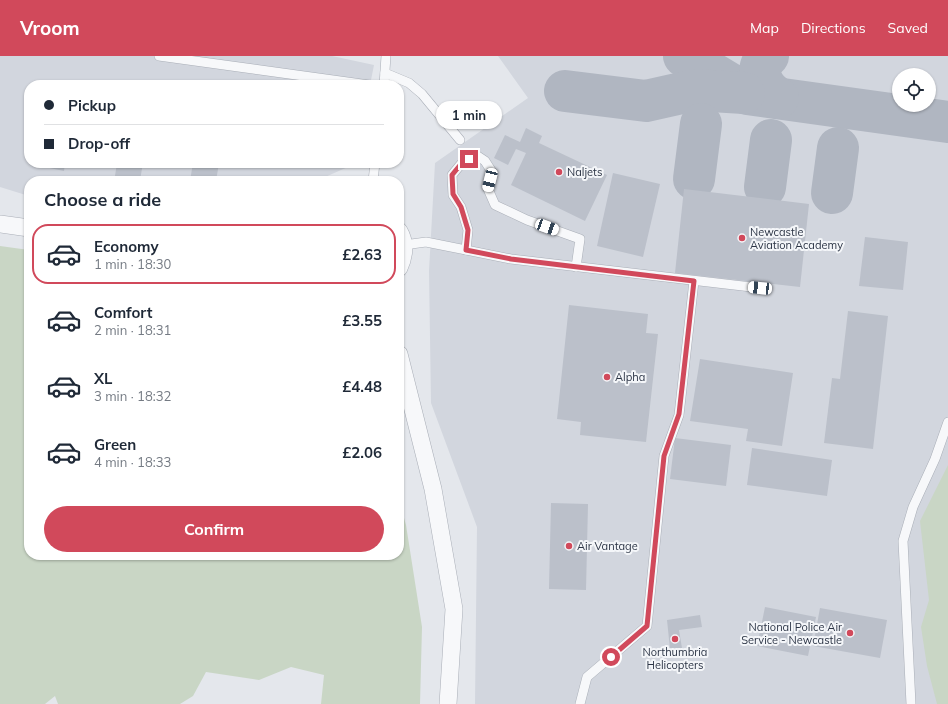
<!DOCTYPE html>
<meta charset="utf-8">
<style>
body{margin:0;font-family:Mulish,sans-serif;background:#f6f6f7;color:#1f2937;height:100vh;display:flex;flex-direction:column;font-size:15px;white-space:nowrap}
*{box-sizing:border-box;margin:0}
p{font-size:13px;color:#747a83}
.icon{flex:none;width:22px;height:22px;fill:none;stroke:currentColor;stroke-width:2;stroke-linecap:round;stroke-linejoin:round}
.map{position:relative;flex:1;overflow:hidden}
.details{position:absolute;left:24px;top:120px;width:380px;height:384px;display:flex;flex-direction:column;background:#fff;border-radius:16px;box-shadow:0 1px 3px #0004}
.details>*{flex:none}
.banner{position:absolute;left:24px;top:24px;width:380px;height:88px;border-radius:16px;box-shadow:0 1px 3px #0004;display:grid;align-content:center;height:88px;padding:0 20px;background:#fff}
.buttons{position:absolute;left:892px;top:12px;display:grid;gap:8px}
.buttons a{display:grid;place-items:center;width:44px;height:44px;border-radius:50%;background:#fff;box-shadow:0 1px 3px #0004;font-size:20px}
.end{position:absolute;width:18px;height:18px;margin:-9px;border:5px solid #d1495b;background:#fff;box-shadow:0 0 0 2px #fff}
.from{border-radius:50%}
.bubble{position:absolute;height:28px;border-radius:14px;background:#fff;box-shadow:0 1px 3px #0004;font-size:13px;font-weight:700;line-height:28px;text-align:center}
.car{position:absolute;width:12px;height:24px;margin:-12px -6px;border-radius:5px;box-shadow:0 0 3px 1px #0007;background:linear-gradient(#fff 24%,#345 0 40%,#fff 0 76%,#345 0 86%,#fff 0)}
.banner b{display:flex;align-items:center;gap:14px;height:38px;font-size:15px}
.banner b+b{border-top:1px solid #e0e1e3}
.banner i{width:10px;height:10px;background:#1f2937}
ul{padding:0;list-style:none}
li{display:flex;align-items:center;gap:12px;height:60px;margin:0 8px 6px;padding:0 12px;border:2px solid transparent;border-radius:16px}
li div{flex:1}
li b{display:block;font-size:15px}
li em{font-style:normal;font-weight:700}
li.on{border-color:#d1495b}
li>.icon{width:36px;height:36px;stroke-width:1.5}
h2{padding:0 20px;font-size:18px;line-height:48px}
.action{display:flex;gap:8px;margin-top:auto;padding:8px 20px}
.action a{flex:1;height:46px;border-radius:24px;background:#d1495b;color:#fff;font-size:16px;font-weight:700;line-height:46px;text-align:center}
header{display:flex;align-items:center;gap:24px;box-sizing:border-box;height:56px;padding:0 20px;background:#d1495b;color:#fff}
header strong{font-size:19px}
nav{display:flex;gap:22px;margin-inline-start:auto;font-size:14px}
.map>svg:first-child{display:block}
.built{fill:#d2d6de;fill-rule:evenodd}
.green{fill:#c9d6c5}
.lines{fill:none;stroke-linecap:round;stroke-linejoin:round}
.taxiway{stroke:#b0b6c1;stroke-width:42}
.building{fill:#bbc0ca}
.service-casing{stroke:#a9aeb7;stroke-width:10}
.minor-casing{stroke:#a9aeb7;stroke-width:18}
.service{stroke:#f7f8fa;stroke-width:9}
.minor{stroke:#f7f8fa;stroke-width:17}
.route{stroke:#d1495b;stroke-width:5}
.poi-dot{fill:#d1495b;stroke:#f4f6f9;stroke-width:1.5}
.labels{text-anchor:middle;stroke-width:4;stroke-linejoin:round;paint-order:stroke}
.poi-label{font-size:11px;fill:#2b3445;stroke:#f4f6f9;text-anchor:start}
</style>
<header>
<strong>Vroom</strong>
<nav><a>Map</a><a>Directions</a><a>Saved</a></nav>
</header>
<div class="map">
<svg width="948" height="648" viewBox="0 0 948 648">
<rect width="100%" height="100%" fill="#e4e7ec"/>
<g class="built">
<polygon points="0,0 332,0 374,9 370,29 29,29 29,107 357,107 316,125 29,125 29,140 0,131"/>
<path d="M498 0H948V648H475L477 471 431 347 429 215 435 107 528 42ZM899 19H929V49H899Z"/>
</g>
<g class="green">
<polygon points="0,190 29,194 29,499 399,499 399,444 406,469 422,571 420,648 321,648 324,619 291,611 259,624 206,616 193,640 180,648 58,648 55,640 45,648 0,648"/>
<polygon points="948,409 948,648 937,648 927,610 921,571 929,544 920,465"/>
</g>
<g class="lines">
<g class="taxiway">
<polyline points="684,0 747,38 948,66"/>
<path d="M768 0C752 14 763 33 778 42"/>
<polyline points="565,35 646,45 695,34 744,37"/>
<polyline points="694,123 701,68"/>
<polyline points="765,131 771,84"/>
<polyline points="832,137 838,92"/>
</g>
</g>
<g class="building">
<polygon points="310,23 338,29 309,29"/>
<polygon points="526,72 542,80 539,87 607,119 585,165 511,129 526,97 516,93 508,109 494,102 505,79 520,86"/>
<polygon points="41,107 65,107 64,115 40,110"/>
<polygon points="117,107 143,107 140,124 115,120"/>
<polygon points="193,107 219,107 216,125 190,125"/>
<polygon points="613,117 660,128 643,201 597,190"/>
<polygon points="684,133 809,148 800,231 675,217"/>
<polygon points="865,181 908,186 903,234 859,230"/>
<polygon points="569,249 648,258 646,277 658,278 646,386 580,379 581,366 557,363"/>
<polygon points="848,255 888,260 873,393 824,387 832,322 840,323"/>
<polygon points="700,303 793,317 782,390 746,385 748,373 690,365"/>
<polygon points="675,382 731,389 726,430 670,423"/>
<polygon points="752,392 832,404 827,440 747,429"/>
<polygon points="551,447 588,448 586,534 549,533"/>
<polygon points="765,551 816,561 808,600 757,590"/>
<polygon points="820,552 887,564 880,602 813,590"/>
<polygon points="700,559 702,571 679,574 682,592 670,593 667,564"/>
</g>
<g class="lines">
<defs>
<g id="service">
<polyline points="159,0 369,29"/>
<polyline points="385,17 409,27 422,38 460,84"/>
<polyline points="384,29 386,0"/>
<polyline points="373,125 375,107"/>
<polyline points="404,189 426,186 511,203 760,232"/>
<polyline points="466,194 468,174 461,151 453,139 452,119 461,108 476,99 485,105 492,116 488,133 495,149 527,164 580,183 576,211"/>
<polyline points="580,648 587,621 647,570 664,400 679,359 694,225"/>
<polyline points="911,648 903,485 913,451 935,403 948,366"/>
</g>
<g id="minor">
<polyline points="0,168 29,172"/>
<path d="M399 175C406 187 405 199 399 212"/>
<polyline points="399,298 433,433 454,553 448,648"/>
</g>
</defs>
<use href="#service" class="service-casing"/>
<use href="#minor" class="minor-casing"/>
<use href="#service" class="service"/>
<use href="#minor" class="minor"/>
</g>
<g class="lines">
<polyline class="route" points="469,103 461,108 452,119 453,138 461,151 468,174 466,194 511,203 694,225 679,358 664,400 647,570 611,601"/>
</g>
<g class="poi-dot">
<circle cx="559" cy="116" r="4"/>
<circle cx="742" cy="182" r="4"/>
<circle cx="607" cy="321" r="4"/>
<circle cx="569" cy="490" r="4"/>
<circle cx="850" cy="577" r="4"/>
<circle cx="675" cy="583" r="4"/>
</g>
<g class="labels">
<g class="poi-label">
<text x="567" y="120">Naljets</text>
<text x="750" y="180">Newcastle<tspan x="750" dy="13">Aviation Academy</tspan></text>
<text x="615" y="325">Alpha</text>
<text x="577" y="494">Air Vantage</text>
<text x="842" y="575" text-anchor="end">National Police Air<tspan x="842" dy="13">Service - Newcastle</tspan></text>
<text x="675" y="600" text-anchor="middle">Northumbria<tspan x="675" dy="13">Helicopters</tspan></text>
</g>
</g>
</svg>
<div class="buttons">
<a><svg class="icon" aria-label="locate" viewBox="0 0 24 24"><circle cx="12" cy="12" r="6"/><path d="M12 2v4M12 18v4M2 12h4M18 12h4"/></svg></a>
</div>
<i class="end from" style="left:611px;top:601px"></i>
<i class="end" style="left:469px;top:103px"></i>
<div class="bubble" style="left:436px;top:45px;width:66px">1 min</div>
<i class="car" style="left:490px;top:124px;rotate:194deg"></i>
<i class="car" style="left:547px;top:171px;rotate:110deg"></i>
<i class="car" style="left:760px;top:232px;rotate:276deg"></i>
<div class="banner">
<b><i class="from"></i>Pickup</b>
<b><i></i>Drop-off</b>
</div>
<section class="details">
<h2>Choose a ride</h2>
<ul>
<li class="on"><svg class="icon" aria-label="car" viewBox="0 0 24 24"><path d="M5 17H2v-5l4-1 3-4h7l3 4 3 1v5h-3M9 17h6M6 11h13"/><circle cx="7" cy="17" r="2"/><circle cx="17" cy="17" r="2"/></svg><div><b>Economy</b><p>1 min · 18:30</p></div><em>£2.63</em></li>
<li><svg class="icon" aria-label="car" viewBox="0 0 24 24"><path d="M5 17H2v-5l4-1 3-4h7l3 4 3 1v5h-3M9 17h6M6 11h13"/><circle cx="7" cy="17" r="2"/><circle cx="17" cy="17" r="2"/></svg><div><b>Comfort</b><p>2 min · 18:31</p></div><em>£3.55</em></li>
<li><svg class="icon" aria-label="car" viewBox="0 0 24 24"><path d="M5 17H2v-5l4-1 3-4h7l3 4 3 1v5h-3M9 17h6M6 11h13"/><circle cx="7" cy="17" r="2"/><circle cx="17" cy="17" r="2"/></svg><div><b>XL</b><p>3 min · 18:32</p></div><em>£4.48</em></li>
<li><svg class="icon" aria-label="car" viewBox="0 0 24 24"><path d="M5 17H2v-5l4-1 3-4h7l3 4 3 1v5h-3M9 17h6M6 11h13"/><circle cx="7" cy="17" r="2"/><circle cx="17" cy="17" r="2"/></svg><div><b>Green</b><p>4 min · 18:33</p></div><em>£2.06</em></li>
</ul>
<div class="action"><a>Confirm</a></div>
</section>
</div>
